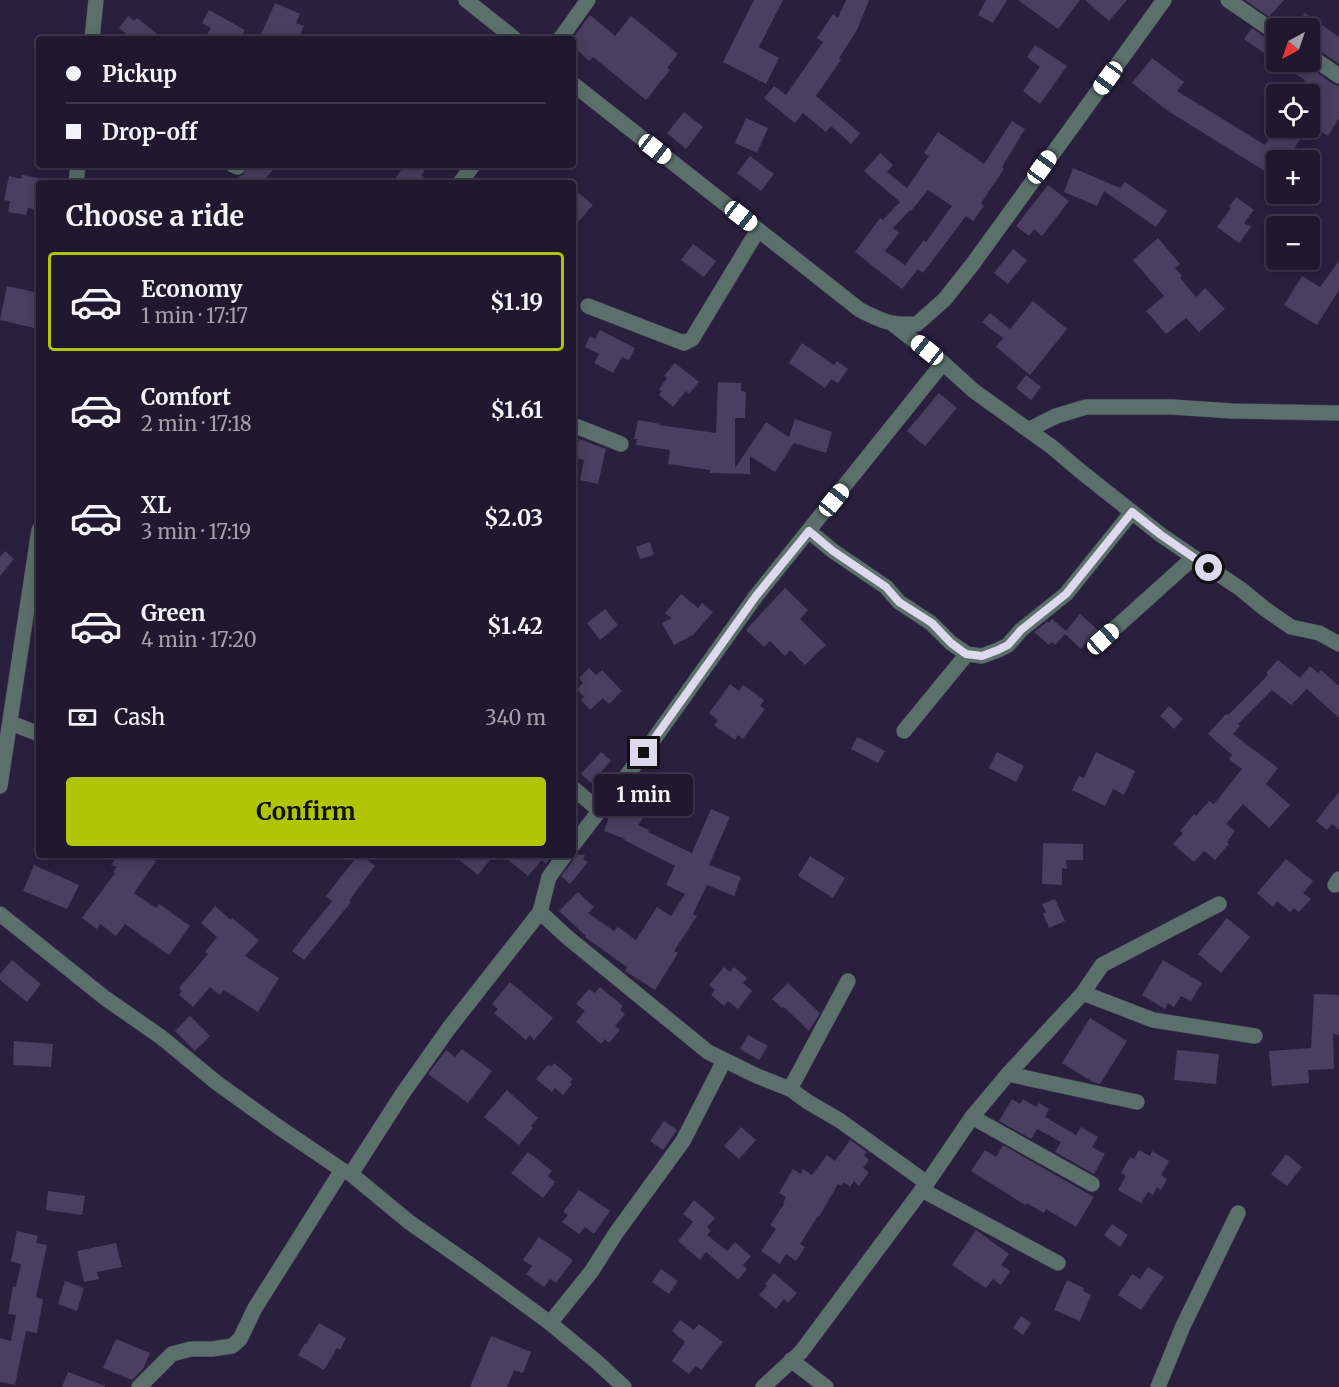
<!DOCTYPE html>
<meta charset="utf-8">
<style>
body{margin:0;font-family:Merriweather,serif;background:#272136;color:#f1f3f6;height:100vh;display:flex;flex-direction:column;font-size:22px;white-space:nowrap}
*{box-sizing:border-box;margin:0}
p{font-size:20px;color:#a1a0aa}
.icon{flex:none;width:33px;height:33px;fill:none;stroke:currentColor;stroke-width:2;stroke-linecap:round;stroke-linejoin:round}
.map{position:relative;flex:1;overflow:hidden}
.details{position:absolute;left:36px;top:180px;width:540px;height:678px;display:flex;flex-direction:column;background:#1f182e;border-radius:6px;box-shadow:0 3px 15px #0003,0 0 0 2px #3c374a}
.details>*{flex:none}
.banner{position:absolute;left:36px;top:36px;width:540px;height:132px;border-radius:6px;box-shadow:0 3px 15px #0003,0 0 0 2px #3c374a;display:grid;align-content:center;height:132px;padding:0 30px;background:#1f182e}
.needle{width:39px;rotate:220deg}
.fabs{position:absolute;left:1266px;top:18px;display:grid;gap:12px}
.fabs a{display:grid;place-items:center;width:54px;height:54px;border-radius:6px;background:#1f182e;box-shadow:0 3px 15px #0003,0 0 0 2px #3c374a;font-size:30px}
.end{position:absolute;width:27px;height:27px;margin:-14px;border:8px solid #ddd8ec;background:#111;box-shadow:0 0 0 3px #111}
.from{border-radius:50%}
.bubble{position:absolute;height:42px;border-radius:6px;background:#1f182e;box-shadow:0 3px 15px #0003,0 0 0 2px #3c374a;font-size:20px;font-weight:700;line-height:42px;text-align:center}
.car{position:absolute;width:18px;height:36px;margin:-18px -9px;border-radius:8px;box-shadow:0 0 4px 2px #0007;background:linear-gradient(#fff 24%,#345 0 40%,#fff 0 76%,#345 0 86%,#fff 0)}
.banner b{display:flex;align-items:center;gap:21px;height:57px;font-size:22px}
.banner b+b{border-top:2px solid #3c374a}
.banner i{width:15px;height:15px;background:#f1f3f6}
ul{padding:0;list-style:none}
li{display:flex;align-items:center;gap:18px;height:99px;margin:0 12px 9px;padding:0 18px;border:3px solid transparent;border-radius:6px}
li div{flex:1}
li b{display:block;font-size:22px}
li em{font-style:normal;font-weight:700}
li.on{border-color:#afc506}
li>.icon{width:54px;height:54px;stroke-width:1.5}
h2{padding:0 30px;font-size:27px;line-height:72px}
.pay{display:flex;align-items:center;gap:15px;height:66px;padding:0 30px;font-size:22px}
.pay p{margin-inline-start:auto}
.cta{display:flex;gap:12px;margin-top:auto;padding:12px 30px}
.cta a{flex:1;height:69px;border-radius:6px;background:#afc506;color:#111;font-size:24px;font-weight:700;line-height:69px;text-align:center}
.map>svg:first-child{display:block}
.building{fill:#493f60;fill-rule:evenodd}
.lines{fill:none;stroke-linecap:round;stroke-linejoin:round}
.minor-casing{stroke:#463d5a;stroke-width:16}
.minor{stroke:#5c706b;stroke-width:15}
.route{stroke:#ddd8ec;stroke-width:8}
</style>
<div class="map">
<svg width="1339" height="1387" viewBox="0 0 1339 1387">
<rect width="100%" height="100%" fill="#29203e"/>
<g class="building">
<polygon points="754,0 783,0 759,47 779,58 766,84 723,62"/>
<polygon points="846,0 869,0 857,30 839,58 841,60 816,96 860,133 851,144 831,126 826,132 803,113 795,123 764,98 774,86 786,95 823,42 817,38 833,14 838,18"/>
<polygon points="986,0 1007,0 993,23 978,15"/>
<polygon points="1018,0 1080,0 1058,29"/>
<polygon points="1085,0 1127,0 1109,21"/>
<polygon points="1245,0 1284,0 1269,17"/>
<polygon points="275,3 300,14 296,23 304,26 298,39 259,39"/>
<polygon points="209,10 245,30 240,39 204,39 211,28 202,23"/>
<polygon points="1305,13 1339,37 1339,64 1316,48 1310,46 1310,28 1294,28"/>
<polygon points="590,15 615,36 631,16 678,54 667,68 670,70 646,100 593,57 589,61 573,46 572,39"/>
<polygon points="128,16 134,21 137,18 164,39 132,39 119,28"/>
<polygon points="1252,28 1270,41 1276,43 1276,61 1244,39"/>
<polygon points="1035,45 1067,66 1040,104 1023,91 1040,67 1027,57"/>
<polygon points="1152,58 1184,82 1177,91 1265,145 1276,128 1307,128 1287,160 1276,160 1276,178 1168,111 1132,83"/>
<polygon points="1277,62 1302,62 1333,84 1339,86 1339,118 1328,136 1310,124 1310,94 1296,94 1305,80"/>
<polygon points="684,112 703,127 686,149 667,133"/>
<polygon points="746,118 768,128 757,153 735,143"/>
<path d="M1012 121 1025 129 1002 167 1004 169 981 203 984 206 973 221 966 216 923 273 918 269 902 289 855 252 880 218 883 220 900 202 864 171 880 153 893 165 887 172 907 188 929 156 924 153 938 132 984 164ZM928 190 952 206 926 242 924 240 905 265 885 251 899 233 893 228 910 210 911 211Z"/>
<polygon points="750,156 774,174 761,191 737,173"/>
<polygon points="248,165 277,165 262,183 234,183 239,177 244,174"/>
<polygon points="405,165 429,165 421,175 432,183 392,183"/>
<polygon points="1073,168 1120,188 1125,182 1167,211 1156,227 1104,191 1097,206 1064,192"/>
<polygon points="22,175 39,178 37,189 39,189 39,210 28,208 26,215 8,212 10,201 4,200 9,176 21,179"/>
<polygon points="1048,185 1069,201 1042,236 1034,229 1029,236 1016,226"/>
<polygon points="573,188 593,205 573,228"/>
<polygon points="1236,197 1254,210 1244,223 1251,227 1239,243 1217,227 1231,208 1229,207"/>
<polygon points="1158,238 1180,264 1175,268 1182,276 1180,278 1196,297 1205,288 1225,309 1199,332 1186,318 1166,334 1146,311 1164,296 1133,260"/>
<polygon points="693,244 716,261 704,277 681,260"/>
<polygon points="1013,249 1027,260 1008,284 994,273"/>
<polygon points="1339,261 1339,290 1317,325 1284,305 1302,276 1320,287"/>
<polygon points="7,286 39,293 39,304 34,328 0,320"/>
<polygon points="1033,301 1067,329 1030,375 996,347 1003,338 982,322 990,313 1010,329"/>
<polygon points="600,330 635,348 629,360 622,357 613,373 594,363 599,354 585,347 590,336 595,339"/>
<polygon points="802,343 834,365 837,361 848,369 838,383 831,379 825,388 789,363"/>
<polygon points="675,363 699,382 689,394 686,391 673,407 659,395 662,391 659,389 667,378 664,376"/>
<polygon points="1026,375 1041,387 1031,400 1016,388"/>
<polygon points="718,382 741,383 741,391 746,392 745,418 735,418 735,468 766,422 789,437 795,419 832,432 826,453 794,443 775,472 750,456 750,474 710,473 710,470 668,464 670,450 636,445 637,439 634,439 638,420 660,424 659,425 716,433"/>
<polygon points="939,393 957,408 925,446 907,431"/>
<polygon points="579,439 606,449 598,484 580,480 584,460 575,458"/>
<polygon points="650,542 654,555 640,559 636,547"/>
<polygon points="5,551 14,559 0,576 0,557"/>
<polygon points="785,588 808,610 800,619 826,645 805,665 790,650 785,656 770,641 764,647 746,630"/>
<polygon points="681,594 698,608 702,603 713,612 693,635 674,645 662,623 672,618 665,613"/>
<polygon points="605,609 618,625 600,640 587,623"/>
<polygon points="1080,614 1098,630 1081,649 1065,634 1055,645 1052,642 1049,645 1034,632 1048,621 1049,623 1052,619 1066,631"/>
<polygon points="1278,660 1300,678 1310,666 1318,673 1321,670 1339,686 1339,718 1307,689 1291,705 1272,690 1238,724 1240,726 1233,734 1278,768 1266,784 1290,805 1269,828 1243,804 1226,824 1235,831 1227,842 1229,844 1215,860 1204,851 1194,862 1173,844 1183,833 1180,831 1194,814 1196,816 1209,801 1214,804 1242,769 1229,759 1232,755 1208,734 1226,714 1228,715 1268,675 1266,673"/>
<polygon points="589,668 596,675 602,670 622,691 609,704 603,698 590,710 581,700 584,697 577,689 583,683 579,678"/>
<polygon points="730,684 739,691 743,685 764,700 760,706 765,709 743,739 738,735 735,740 714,725 718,720 709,713"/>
<polygon points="1169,706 1183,719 1174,729 1160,716"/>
<polygon points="857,737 885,751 878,763 851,749"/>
<polygon points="601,752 611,761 591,783 581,774"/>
<polygon points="997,752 1024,766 1016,782 989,768"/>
<polygon points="1096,752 1135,771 1124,795 1113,789 1105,806 1072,790 1079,776 1084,778"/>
<polygon points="1339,792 1339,830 1332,824 1327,830 1316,821"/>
<polygon points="635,793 652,806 638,825 649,830 648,832 692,853 711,809 730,817 709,865 741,877 734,896 707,885 693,914 697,916 674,951 678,953 655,990 625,971 627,967 585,937 586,936 559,911 578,892 594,907 588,913 614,931 618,927 636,940 657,907 671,916 685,894 666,885 675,866 624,840 625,839 604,831 610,814 617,817"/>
<polygon points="1043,843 1083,844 1083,860 1066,860 1067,869 1062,868 1062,885 1042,884"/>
<polygon points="118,855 148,855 156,861 134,893 156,908 159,904 190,926 169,955 125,924 116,936 100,924 97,929 82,918 115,873 113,872 117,867 111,865"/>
<polygon points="358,855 361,855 375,866 349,901 351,902 304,960 292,951 332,901 326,896"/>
<polygon points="453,855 494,855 478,875"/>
<polygon points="502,855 553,855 546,864 542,860 528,876"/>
<polygon points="575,855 585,855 583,859 588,862 570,884 561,876 573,861"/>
<polygon points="810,856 845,878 833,898 798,876"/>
<polygon points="1286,859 1313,881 1303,893 1311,899 1299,912 1294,908 1290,912 1277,901 1273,907 1257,893"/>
<polygon points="34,865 79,885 67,909 23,891"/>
<polygon points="1055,899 1065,921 1049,928 1043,914 1046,912 1042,904"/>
<polygon points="215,906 231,920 232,918 259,940 245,956 279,978 258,1012 224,990 220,995 210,987 193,1007 179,995 182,991 179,988 208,954 205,952 217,937 201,923"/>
<polygon points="1227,918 1250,937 1221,973 1198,954"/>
<polygon points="12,960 41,984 27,1002 0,980 0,974"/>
<polygon points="1163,960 1202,983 1191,1001 1181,996 1174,1007 1168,1003 1165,1009 1142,995"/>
<polygon points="724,967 730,972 734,967 747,978 743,983 752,991 738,1009 728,1001 724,1006 711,995 715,990 709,985"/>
<polygon points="510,982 553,1018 534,1040 530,1035 526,1040 494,1013 498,1009 492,1004"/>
<polygon points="788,983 820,1013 809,1031 784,1007 782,1008 772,999"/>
<polygon points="600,987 623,1006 620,1010 625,1014 615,1026 620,1030 609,1043 605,1039 601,1044 576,1022 585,1011 576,1004 589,989 595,993"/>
<polygon points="1314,994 1339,995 1339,1035 1333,1034 1334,1069 1308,1070 1309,1083 1272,1086 1269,1051 1311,1048"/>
<polygon points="190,1016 210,1036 195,1051 175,1031"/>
<polygon points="1090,1018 1127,1041 1100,1084 1093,1082 1062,1063"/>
<polygon points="748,1035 768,1046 759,1060 740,1049"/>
<polygon points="14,1041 53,1044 51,1067 13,1065"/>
<polygon points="462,1049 492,1071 468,1103 428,1074 446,1050 455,1057"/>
<polygon points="1177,1050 1219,1054 1216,1084 1174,1080"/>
<polygon points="554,1063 573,1079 570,1082 572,1084 563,1095 555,1088 552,1092 536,1079 548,1065 552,1067"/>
<polygon points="507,1090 538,1118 531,1126 533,1128 519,1145 484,1117"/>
<polygon points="1012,1099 1020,1104 1023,1099 1036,1107 1039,1103 1049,1109 1045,1117 1076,1135 1081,1127 1098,1137 1092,1147 1105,1154 1094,1174 1055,1152 1061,1142 1037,1129 1031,1139 999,1121"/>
<polygon points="664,1121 677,1130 663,1150 650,1141"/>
<polygon points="741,1127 756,1140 739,1159 724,1146"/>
<polygon points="850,1140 867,1152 864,1155 869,1160 863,1168 869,1172 859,1186 854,1181 850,1187 844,1182 841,1186 838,1184 819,1217 818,1216 800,1244 805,1247 796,1261 786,1254 780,1264 761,1251 776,1229 770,1225 784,1204 783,1204 786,1197 779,1193 793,1169 801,1174 803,1169 812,1175 827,1155 835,1161"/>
<polygon points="1003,1145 1094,1197 1076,1227 1046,1209 1044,1213 1027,1203 1025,1205 971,1171 985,1150 996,1157"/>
<polygon points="1139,1150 1150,1156 1152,1151 1169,1161 1161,1175 1167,1179 1161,1190 1157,1187 1153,1195 1148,1192 1141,1203 1118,1190 1126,1176 1121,1173 1130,1157 1134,1159"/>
<polygon points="528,1152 552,1171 548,1176 555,1182 543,1198 511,1173"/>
<polygon points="1286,1154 1302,1167 1287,1186 1271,1174"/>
<polygon points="579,1190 610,1211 594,1234 585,1227 579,1234 562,1222 568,1215 563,1212"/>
<polygon points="48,1191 85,1196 82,1215 46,1210"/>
<polygon points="694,1200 715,1218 707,1227 711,1231 707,1235 727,1251 735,1242 751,1256 743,1265 747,1269 738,1280 706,1252 700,1260 678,1241 693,1222 683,1214"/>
<polygon points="1112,1224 1128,1235 1120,1247 1104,1235"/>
<polygon points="976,1230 1009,1254 1001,1265 1010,1271 1001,1285 993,1279 986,1288 952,1265"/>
<polygon points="17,1231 38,1236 36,1243 47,1245 36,1297 43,1299 37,1333 26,1331 15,1385 0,1382 0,1338 11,1341 16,1315 8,1314 13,1286 16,1287 21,1264 11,1261"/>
<polygon points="539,1237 573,1260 556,1283 550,1279 544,1287 526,1274 532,1266 523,1260"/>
<polygon points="116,1243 122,1267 97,1272 99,1279 84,1282 77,1251"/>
<polygon points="1148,1267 1164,1277 1141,1310 1118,1295 1132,1274 1140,1279"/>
<polygon points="661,1269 678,1281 669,1294 652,1282"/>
<polygon points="774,1273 797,1293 788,1303 784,1299 776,1309 759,1295 767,1286 765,1284"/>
<polygon points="1067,1280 1084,1288 1083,1291 1091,1295 1080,1321 1054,1310"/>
<polygon points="65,1281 84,1288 77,1311 58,1304"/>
<polygon points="1021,1316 1031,1323 1023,1335 1013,1328"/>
<polygon points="680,1320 694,1330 699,1324 723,1342 701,1370 696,1366 689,1374 672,1361 685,1342 672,1331"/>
<polygon points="319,1323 346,1338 340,1350 337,1348 324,1370 298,1355 305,1343 306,1344"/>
<polygon points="491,1336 531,1352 523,1373 514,1370 507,1387 470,1387"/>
<polygon points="116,1339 150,1353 143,1369 132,1380 103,1368"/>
<polygon points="68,1372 105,1386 105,1387 62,1387"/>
</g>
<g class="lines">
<defs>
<g id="minor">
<polyline points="466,0 515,39"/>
<polyline points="1228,0 1276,33"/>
<polyline points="92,39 96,0"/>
<polyline points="560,39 588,0"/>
<polyline points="1310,56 1339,76"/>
<path d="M573 84 860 310C884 322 890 325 917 324L945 299 972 265 1164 0"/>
<polyline points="233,165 238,167"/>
<polyline points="76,183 78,165"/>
<polyline points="460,183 473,165"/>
<polyline points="588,306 684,343 692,339 758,230"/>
<polyline points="894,325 943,363 974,391 1052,447 1079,470 1161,535 1242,590 1265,609 1291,627 1319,633 1339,644"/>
<polyline points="573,425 621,444"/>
<polyline points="1028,430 1056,416 1086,407 1172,407 1232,411 1339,413"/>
<polyline points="809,531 833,551 886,587 899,602 931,623 951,643 967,654 982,656 998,650 1008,645 1021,630 1066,594 1132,512"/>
<polyline points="1103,639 1193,558"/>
<polyline points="11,723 39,734"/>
<polyline points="904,731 967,654"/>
<polyline points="0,786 39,530"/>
<polyline points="573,788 600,811"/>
<polyline points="573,845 644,753 756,596 943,363"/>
<polyline points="565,855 549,877 540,912 567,937 708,1052 757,1076 790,1089 808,1102 839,1120 927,1183"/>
<polyline points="1335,885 1339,879"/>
<polyline points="0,914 105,998 161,1037 217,1083 277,1126 342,1170 351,1174 409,1222 475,1268 550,1323 597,1362 624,1387"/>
<polyline points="1083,993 1153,1020 1255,1036"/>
<polyline points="1008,1074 1137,1102"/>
<polyline points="790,1089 848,981"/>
<polyline points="972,1117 1092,1184"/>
<polyline points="351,1174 403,1093 449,1028 540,912"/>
<polyline points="922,1190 1058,1263"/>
<polyline points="550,1323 591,1272 616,1233 683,1141 724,1061"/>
<polyline points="791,1360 826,1387"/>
<polyline points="139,1387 172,1354 191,1349 212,1349 232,1346 240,1339 255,1308 342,1170"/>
<polyline points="763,1387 801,1352 927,1183 972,1117 1008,1074 1083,993 1102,965 1219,904"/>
<polyline points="1158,1387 1183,1326 1238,1213"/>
</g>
</defs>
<use href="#minor" class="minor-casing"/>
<use href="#minor" class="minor"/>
</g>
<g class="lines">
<polyline class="route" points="644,753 756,596 809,531 833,551 886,587 899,602 932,623 951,643 966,654 982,656 998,650 1008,645 1021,630 1066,594 1132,512 1161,535 1209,568"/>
</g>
</svg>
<div class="fabs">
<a><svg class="needle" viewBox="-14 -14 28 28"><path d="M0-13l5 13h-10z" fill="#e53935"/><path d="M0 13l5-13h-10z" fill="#a1a0aa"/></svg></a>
<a><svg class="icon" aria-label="locate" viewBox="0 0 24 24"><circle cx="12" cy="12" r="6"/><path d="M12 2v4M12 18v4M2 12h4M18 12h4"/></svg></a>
<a>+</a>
<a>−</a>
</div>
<i class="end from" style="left:1209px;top:568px"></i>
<i class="end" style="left:644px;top:753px"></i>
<div class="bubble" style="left:594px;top:774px;width:99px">1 min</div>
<i class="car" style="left:1108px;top:78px;rotate:216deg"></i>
<i class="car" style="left:655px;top:149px;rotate:128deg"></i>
<i class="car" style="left:1042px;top:167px;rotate:36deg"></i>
<i class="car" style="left:741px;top:216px;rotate:128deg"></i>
<i class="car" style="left:927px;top:350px;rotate:309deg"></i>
<i class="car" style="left:834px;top:500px;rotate:39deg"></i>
<i class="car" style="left:1103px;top:639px;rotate:48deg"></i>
<div class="banner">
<b><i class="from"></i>Pickup</b>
<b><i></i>Drop-off</b>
</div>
<section class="details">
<h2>Choose a ride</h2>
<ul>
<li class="on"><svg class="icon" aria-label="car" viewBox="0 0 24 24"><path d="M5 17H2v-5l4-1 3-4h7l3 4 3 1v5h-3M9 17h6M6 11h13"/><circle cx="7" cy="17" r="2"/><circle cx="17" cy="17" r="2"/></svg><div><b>Economy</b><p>1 min · 17:17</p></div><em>$1.19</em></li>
<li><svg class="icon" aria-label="car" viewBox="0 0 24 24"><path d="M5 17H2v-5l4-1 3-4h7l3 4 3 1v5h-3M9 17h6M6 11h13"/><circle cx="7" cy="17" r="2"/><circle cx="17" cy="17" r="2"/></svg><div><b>Comfort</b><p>2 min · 17:18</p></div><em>$1.61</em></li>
<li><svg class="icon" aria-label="car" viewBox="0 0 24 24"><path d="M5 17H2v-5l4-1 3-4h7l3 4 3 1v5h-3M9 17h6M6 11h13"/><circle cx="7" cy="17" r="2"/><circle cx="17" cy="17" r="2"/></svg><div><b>XL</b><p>3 min · 17:19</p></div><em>$2.03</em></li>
<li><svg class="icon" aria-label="car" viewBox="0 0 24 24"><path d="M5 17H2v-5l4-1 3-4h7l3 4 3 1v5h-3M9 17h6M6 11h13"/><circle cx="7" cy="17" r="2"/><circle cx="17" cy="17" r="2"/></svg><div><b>Green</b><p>4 min · 17:20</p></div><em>$1.42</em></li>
</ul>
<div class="pay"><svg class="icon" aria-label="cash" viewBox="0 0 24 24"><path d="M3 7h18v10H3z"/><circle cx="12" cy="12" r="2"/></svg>Cash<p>340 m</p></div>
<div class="cta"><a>Confirm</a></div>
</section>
</div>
